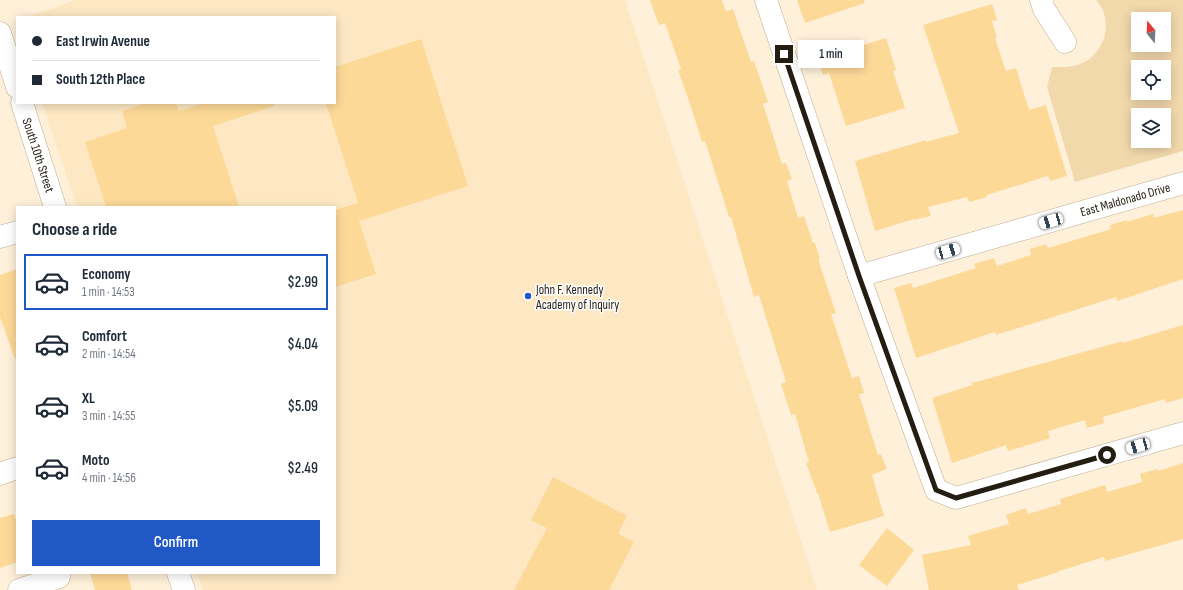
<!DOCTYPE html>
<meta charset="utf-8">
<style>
body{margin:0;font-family:"Sofia Sans Condensed",sans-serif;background:#f2f2f3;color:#1f2937;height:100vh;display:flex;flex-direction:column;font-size:15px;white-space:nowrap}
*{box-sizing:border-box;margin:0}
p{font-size:13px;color:#747a83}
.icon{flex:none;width:22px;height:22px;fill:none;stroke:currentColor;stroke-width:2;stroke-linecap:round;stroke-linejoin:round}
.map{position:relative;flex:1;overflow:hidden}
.drawer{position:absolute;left:16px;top:206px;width:320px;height:368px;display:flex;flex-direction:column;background:#fff;border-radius:0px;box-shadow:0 2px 10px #0003}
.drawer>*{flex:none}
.hud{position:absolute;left:16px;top:16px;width:320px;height:88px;border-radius:0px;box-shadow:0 2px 10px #0003;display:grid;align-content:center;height:88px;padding:0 16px;background:#fff}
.needle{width:26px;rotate:342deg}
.buttons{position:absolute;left:1131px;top:12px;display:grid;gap:8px}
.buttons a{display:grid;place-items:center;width:40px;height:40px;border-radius:0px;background:#fff;box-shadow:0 2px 10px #0003;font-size:20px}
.end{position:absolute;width:18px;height:18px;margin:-9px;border:5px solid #231d12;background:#fff;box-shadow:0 0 0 2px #fff}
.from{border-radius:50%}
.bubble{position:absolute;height:28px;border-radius:0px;background:#fff;box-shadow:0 2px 10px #0003;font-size:13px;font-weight:600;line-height:28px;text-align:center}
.car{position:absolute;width:12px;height:24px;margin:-12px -6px;border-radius:5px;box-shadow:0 0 3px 1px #0007;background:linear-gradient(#fff 24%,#345 0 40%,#fff 0 76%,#345 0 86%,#fff 0)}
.hud b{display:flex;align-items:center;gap:14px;height:38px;font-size:15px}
.hud b+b{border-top:1px solid #e0e1e3}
.hud i{width:10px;height:10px;background:#1f2937}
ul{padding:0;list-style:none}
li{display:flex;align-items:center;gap:12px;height:56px;margin:0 8px 6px;padding:0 8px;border:2px solid transparent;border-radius:0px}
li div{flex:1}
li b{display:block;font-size:15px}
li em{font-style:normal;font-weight:600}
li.selected{border-color:#2059c5}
li>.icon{width:36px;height:36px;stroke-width:1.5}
h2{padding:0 16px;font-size:18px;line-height:48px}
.button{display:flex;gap:8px;margin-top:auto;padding:8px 16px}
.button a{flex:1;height:46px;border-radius:0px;background:#2059c5;color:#fff;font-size:16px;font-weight:600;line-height:46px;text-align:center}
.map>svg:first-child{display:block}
.built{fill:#fde8c3}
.green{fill:#f2d9ac;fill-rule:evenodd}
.building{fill:#fdd998}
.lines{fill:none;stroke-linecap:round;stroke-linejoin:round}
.minor-casing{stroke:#beae92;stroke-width:23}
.minor{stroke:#fff;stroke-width:22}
.route{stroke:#231d12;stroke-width:5}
.poi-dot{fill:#2059c5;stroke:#fff;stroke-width:1.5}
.labels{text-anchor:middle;stroke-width:3;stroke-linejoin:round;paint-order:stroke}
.street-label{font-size:13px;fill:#231d12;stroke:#fff}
.poi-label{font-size:13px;fill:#231d12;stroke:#fff;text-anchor:start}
</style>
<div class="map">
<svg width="1183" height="590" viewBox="0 0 1183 590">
<rect width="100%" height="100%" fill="#fef0d9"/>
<polygon class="built" points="76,0 625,0 817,590 203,590 197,573 335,573 335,207 77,207 42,103 335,103 335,17 26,17"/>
<path class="green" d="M1096 0H1183V151L1075 182 1047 87 1052 67C1061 67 1071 68 1080 64 1105 55 1115 20 1096 0ZM1138 19H1164V45H1138ZM1138 67H1164V93H1138ZM1138 115H1164V141H1138Z"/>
<g class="building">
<polygon points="650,0 722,0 726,11 733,9 751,62 754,61 768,102 763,104 782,164 786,163 792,179 787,181 798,218 804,216 813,243 815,243 820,259 818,259 836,313 831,314 852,378 859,376 864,393 859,394 878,455 881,454 887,469 872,475 884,516 830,532 818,493 817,493 806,463 809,462 795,414 791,415 781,384 786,382 759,295 754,297 731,217 729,217 705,141 702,142 692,110 678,70 681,69 665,23 659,25"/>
<polygon points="797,0 864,0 865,3 805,23"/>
<polygon points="992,4 997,20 992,21 997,38 995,38 1006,71 1016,68 1029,110 1046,105 1067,176 1050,181 1048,176 987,195 987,197 969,202 967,197 928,207 931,216 914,220 914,219 875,231 855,161 926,140 926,142 959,133 923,25"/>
<polygon points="886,38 896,70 893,71 905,108 846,126 829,73 823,75 818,59"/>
<polygon points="421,39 468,186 359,221 376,274 335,287 335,210 358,203 326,103 335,103 335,67"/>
<polygon points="147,103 176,103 179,111 204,103 274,103 274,106 213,126 239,207 106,207 85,142 127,128 122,111"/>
<polygon points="1183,210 1183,279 1117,301 1116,297 996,335 995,332 916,358 894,288 911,283 913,288 976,268 974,264 994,258 997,266 1031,255 1030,249 1046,244 1048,248 1111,229 1110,225 1127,220 1127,222 1153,214 1154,218"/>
<polygon points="17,269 17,358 15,359 0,317 0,275"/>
<polygon points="1183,325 1183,398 1166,403 1165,399 1103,417 1104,423 1087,428 1085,420 1048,431 1050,438 1025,446 1008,451 1006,445 952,463 932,398 972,385 972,383 1123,341 1123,343"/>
<polygon points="1183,463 1183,539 1105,561 1104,557 1059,571 1059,572 1017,585 1019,590 929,590 922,555 971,545 968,536 1009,524 1006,515 1026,508 1028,514 1061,504 1060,499 1105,485 1107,492 1142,482 1140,474 1157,469 1158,471"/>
<polygon points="553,477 627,516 618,534 634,542 609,590 514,590 547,528 531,520"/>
<polygon points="14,514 17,523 17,562 0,568 0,518"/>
<polygon points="887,528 914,550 887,586 859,565"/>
<polygon points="90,573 127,573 132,590 95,590"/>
</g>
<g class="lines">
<defs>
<g id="minor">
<polyline points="766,0 859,276 936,490 956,498 1183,433"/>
<polyline points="1041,0 1044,9 1065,42"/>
<polyline points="0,33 17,87"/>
<polyline points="22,103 55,207"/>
<polyline points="0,237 17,232"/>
<polyline points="859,276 1183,183"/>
<polyline points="0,474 17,468"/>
<polyline points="178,573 184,590"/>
<polyline points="19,590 59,577"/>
</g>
</defs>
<use href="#minor" class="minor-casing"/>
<use href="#minor" class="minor"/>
</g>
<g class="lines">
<polyline class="route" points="784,54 859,276 936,490 956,498 1107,455"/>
</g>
<circle class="poi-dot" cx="528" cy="296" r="4"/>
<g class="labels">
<g class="street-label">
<text transform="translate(39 155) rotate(72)" y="5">South 10th Street</text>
<text transform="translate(1125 199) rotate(-16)" y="5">East Maldonado Drive</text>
</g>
<g class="poi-label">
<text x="536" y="294">John F. Kennedy<tspan x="536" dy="15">Academy of Inquiry</tspan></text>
</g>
</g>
</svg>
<div class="buttons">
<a><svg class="needle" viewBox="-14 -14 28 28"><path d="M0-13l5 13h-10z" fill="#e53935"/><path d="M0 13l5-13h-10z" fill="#747a83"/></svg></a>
<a><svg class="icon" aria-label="locate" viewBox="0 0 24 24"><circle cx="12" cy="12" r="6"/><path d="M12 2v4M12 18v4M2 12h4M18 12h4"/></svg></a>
<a><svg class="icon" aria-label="layers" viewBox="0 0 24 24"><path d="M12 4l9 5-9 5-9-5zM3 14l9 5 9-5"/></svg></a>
</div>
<i class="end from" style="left:1107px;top:455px"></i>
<i class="end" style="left:784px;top:54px"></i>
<div class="bubble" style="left:798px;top:40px;width:66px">1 min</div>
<i class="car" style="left:1051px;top:221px;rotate:254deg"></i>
<i class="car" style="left:948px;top:251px;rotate:74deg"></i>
<i class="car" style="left:1138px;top:446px;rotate:254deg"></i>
<div class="hud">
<b><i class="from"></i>East Irwin Avenue</b>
<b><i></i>South 12th Place</b>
</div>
<section class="drawer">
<h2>Choose a ride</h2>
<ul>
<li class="selected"><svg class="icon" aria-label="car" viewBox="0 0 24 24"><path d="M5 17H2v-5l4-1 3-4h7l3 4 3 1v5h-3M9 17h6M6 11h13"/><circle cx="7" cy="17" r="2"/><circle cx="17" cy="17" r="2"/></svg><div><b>Economy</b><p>1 min · 14:53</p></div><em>$2.99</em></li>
<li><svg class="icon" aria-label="car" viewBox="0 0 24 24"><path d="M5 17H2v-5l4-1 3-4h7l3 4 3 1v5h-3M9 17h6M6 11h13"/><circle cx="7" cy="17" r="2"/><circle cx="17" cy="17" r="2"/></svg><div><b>Comfort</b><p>2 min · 14:54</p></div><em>$4.04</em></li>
<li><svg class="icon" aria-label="car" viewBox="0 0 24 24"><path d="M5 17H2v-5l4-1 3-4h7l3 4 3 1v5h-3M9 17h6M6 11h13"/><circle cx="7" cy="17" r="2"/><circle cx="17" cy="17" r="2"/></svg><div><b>XL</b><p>3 min · 14:55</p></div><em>$5.09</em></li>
<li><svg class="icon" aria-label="car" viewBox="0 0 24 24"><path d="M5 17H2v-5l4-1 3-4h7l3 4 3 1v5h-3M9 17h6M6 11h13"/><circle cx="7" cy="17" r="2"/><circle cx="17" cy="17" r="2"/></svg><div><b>Moto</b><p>4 min · 14:56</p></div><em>$2.49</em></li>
</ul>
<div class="button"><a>Confirm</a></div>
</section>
</div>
